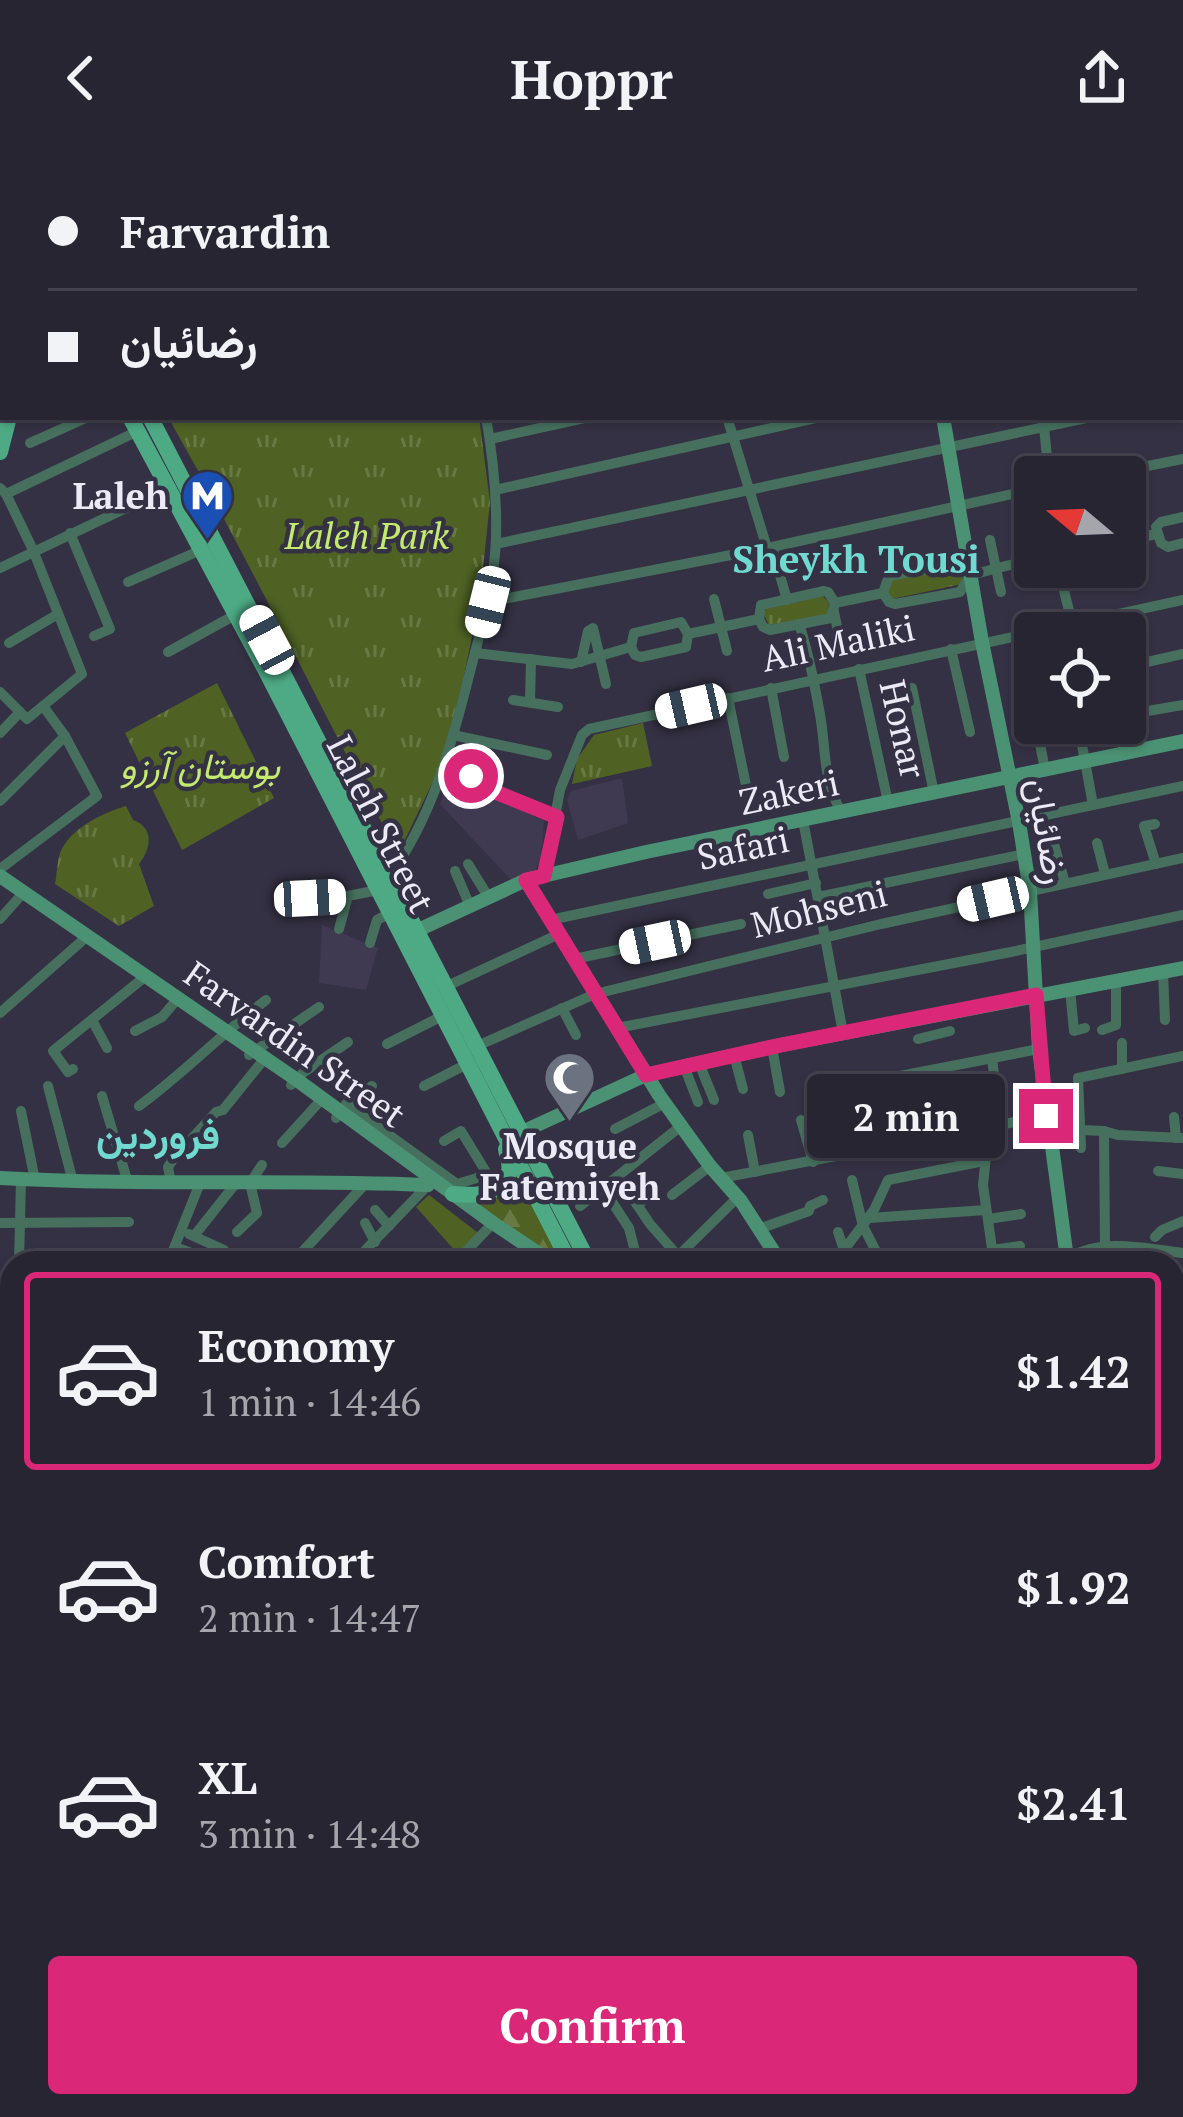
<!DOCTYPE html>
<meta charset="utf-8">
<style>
body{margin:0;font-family:"PT Serif",Vazirmatn,serif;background:#302d3b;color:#f1f3f6;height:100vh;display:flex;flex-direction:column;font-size:45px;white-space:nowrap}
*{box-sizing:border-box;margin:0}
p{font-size:39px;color:#a5a5ac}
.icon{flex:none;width:66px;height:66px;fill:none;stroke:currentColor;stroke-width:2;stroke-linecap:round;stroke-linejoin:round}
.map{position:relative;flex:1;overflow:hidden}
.drawer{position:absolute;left:0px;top:1095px;width:1185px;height:867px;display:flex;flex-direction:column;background:#282533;border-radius:36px 36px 0 0;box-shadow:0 3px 9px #0004,0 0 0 3px #44424e}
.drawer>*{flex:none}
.hud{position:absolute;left:0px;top:0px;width:1185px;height:264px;box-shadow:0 3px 9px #0004,0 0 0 3px #44424e;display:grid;align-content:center;height:264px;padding:0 48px;background:#282533}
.needle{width:78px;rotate:289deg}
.tools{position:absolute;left:1014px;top:300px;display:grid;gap:24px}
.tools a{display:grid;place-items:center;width:132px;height:132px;border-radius:12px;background:#282533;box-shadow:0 3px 9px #0004,0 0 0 3px #44424e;font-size:60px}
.end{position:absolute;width:54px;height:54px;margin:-27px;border:15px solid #db2777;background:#fff;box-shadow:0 0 0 6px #fff}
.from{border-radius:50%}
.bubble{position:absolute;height:84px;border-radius:12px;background:#282533;box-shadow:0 3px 9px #0004,0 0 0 3px #44424e;font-size:39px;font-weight:700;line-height:84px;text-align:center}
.car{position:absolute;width:36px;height:72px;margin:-36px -18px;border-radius:15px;box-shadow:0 0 9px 3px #0007;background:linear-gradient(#fff 24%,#345 0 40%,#fff 0 76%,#345 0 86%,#fff 0)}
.hud b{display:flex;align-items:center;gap:42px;height:114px;font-size:45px}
.hud b+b{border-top:3px solid #44424e}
.hud i{width:30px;height:30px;background:#f1f3f6}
ul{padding:21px 0 0;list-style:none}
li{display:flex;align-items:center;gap:36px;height:198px;margin:0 24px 18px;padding:0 24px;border:6px solid transparent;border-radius:12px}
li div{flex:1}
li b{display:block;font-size:45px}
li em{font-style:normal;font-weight:700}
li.active{border-color:#db2777}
li>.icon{width:108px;height:108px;stroke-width:1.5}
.action{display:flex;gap:24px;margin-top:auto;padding:24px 48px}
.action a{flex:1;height:138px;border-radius:12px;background:#db2777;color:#fff;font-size:48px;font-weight:700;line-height:138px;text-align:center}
header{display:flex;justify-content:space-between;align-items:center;height:156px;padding:0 48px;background:#282533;font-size:54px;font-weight:700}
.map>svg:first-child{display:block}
.built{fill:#3f3a52}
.forest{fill:url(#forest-firs)}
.park{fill:url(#park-tufts)}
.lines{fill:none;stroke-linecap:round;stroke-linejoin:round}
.street{stroke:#46705d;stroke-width:10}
.secondary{stroke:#4b9173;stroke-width:14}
.primary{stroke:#4daa84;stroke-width:16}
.highway{stroke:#4dc193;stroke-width:18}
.route{stroke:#db2777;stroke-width:15}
.labels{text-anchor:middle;stroke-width:9;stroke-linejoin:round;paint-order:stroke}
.poi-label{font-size:36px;font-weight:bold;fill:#eceaf6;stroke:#353144;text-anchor:end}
.park-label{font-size:36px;font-style:italic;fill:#c4ea70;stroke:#353144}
.street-label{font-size:36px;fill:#eceaf6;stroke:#353144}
.neighbourhood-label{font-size:39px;font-weight:bold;fill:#70dad1;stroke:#353144}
</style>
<header><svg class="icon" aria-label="back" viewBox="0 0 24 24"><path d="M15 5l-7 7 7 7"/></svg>Hoppr<svg class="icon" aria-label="share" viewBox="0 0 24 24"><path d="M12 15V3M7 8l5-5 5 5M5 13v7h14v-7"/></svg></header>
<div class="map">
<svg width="1183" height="1961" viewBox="0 0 1183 1961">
<defs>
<pattern id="forest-firs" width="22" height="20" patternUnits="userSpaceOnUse" patternTransform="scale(3)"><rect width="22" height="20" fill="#4f6224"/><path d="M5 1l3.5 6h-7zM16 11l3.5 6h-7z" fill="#687944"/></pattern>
<pattern id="park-tufts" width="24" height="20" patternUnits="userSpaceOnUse" patternTransform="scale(3)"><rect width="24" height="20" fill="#4f6224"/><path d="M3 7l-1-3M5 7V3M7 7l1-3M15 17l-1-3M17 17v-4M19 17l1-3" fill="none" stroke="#687944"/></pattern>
</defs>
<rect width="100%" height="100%" fill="#353144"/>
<g class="built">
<polygon points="622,622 628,667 578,684 567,644 571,635"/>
<polygon points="448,628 490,639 544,665 541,701 534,717 512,725 440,648"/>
<polygon points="322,769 378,792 366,834 319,827"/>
</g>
<polygon class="forest" points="512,1006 563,1107 546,1099 466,1045 480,1044"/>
<g class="park">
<path d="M168 261H479L490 346 480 441 464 520 441 609 398 698C321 552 249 404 168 261Z"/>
<polygon points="957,412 963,418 962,428 892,443 888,441 891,424"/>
<polygon points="823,440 829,447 828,459 769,469 764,459 766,453"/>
<polygon points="217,527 274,642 182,694 125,577"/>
<polygon points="643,567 652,610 572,628 577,603 594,579"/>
<path d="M126 650 133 664C155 672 151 693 139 708L154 750 119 770 55 728C57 719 57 706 60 697 70 672 103 657 126 650Z"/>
<polygon points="429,1039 478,1077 458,1098 416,1051"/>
<polygon points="1173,1130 1183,1131 1183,1321 1173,1324"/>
</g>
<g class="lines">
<g class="street">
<polyline points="510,0 511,3"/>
<polyline points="546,0 547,3"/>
<polyline points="737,0 737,3"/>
<polyline points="934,0 934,3"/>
<polyline points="1152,0 1152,3"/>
<polyline points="588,2 592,0"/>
<polyline points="427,3 432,0"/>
<polyline points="480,3 484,0"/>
<polyline points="834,3 846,0"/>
<polyline points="1067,3 1067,0"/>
<polyline points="1182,3 1183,3"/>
<polyline points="1182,76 1183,76"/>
<polyline points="1182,130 1183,130"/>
<polyline points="1182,183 1183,182"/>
<polyline points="1182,243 1183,243"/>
<polyline points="727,261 767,392"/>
<polyline points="1043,261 1049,321"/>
<polyline points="490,283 589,261"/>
<polyline points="30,287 88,261"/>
<polyline points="1093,321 1183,303"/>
<polyline points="0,332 6,338 33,394 82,518 27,563 0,536"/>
<polyline points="495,334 820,261"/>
<polyline points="6,338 138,275"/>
<polyline points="1183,361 1161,366 1156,371 1161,387 1168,391 1183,387"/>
<polyline points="70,377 110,473 94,480"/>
<polyline points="990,384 1001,436"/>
<polyline points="1125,385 1156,378"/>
<polyline points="496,388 1091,261"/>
<polyline points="772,391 787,444"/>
<polyline points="1035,391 1028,392 1025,405 1035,418 1072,411"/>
<polyline points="1125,400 1129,420"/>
<polyline points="0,412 168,332"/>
<polyline points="1059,414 1072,467"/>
<polyline points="971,419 1025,405"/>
<polyline points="128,426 201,394"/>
<polyline points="883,437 889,420 957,407 970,419"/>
<polyline points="883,437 889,446 895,448 960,436 971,419"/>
<polyline points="714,443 727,495"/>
<polyline points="488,446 772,391 1035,333"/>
<polyline points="835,447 883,437"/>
<polyline points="834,456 839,480"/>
<polyline points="759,463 761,449 824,435 828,436 835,447"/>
<polyline points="759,463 763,471 770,474 831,462 835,447"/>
<path d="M799 468C808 495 814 525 819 553 827 593 821 618 841 656"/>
<polyline points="688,478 759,463"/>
<polyline points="1019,479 1035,562"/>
<polyline points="9,487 58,458"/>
<polyline points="631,491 634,477 681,466 688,478"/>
<polyline points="631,491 635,499 641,501 686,491 688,478"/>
<polyline points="951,493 970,576"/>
<polyline points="168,496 235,459"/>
<polyline points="475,497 572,508 631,491"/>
<polyline points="581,506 588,475 593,472 606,528"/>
<polyline points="1125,511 1183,498"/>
<polyline points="859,513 888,646"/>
<polyline points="771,532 784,601"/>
<polyline points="912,532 934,637"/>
<polyline points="1125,537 1139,595"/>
<polyline points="728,542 747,634"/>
<polyline points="513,544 558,551"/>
<polyline points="530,546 531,503"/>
<polyline points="1130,558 1183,549"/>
<polyline points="1036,567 1045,614"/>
<polyline points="1078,567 1093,649"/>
<polyline points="0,577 20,556"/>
<polyline points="453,579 547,599"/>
<polyline points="456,611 469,615 471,620 494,628 493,635 557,661"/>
<polyline points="0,645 65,580"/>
<polyline points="803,664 843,877"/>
<polyline points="1155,668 1144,670 1156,708"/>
<polyline points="1097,687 1105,718"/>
<polyline points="1054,688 1065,727"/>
<polyline points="468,708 489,742"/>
<polyline points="0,713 97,640 65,580 43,550"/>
<polyline points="455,715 470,750"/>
<polyline points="544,720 560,634 582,579 589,573 1183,444"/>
<path d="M388 722C435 658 453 583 472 508 483 466 495 424 496 381 497 340 493 301 486 261"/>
<polyline points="768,738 816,727"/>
<polyline points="818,741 1024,698"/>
<polyline points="310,742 348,740"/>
<polyline points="0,763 24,736"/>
<polyline points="550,764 1183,630"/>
<polyline points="339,773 348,740 378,734"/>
<polyline points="370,787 377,764 390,757"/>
<polyline points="574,803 741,768"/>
<polyline points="1163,816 1165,864"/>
<polyline points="445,831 559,778"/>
<polyline points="1070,833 1074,875 1085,872"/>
<polyline points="562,852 576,879"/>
<polyline points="0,857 83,784"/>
<polyline points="92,864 107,892"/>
<polyline points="617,872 1011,796 1183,759"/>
<polyline points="1102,874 1116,869 1116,825"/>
<polyline points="135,875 162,861 174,847"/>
<polyline points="918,883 950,875"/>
<polyline points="387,888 442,860"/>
<polyline points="477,890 595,838 881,768 1183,702"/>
<polyline points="772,891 780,936"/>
<polyline points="249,899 319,851"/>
<polyline points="734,899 743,933"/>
<polyline points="992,902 1000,969"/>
<polyline points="699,907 714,944"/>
<polyline points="684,910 698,946"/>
<polyline points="73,913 68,916 53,895 141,824"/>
<polyline points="1122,913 1122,887"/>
<polyline points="892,921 906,988"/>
<polyline points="869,926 870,995"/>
<polyline points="291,929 304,916 348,886"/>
<polyline points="48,930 73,1026"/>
<polyline points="424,930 467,908"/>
<polyline points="843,931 1039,893"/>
<polyline points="930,934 936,982"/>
<polyline points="102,940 128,1027"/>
<polyline points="346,948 457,1028 477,1022 486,1016 461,975 444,985"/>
<path d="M139 950C184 917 221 878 266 844"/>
<polyline points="21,955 35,1024"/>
<polyline points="840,961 846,999"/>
<polyline points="1174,961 1176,982"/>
<polyline points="336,962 350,943 372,930"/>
<polyline points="801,964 813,1006"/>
<polyline points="989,972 983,1029 994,1107"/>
<polyline points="615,973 665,947"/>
<polyline points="1081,974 1104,975 1118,979 1183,982"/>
<polyline points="970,975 964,923 971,922"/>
<polyline points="1104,975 1105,1091"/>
<polyline points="748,979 755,1016"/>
<polyline points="282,987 322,943"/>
<polyline points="1081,992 1078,922 1183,900"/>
<polyline points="1158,1015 1183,1018"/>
<polyline points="721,1022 1078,954"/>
<polyline points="852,1024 863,1070 882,1107"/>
<polyline points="171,1027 168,1011 174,1002 216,956 223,954 265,902"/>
<polyline points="603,1032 629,1072 638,1107"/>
<polyline points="628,1035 650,1068 678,1100"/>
<polyline points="672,1039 710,1010"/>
<polyline points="637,1049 648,1041 640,1032"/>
<polyline points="580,1050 681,970"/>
<polyline points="375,1054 389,1070"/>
<polyline points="869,1062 986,1054"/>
<polyline points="988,1063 1021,1058"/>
<polyline points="0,1067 129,1066"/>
<polyline points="365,1067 375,1086"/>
<polyline points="759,1073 809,1055 810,1050 823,1044"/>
<polyline points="237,1076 257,1057 250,1027 262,1009"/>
<polyline points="838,1076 844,1094"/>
<polyline points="189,1078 224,1094"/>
<polyline points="194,1080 236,1027"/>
<polyline points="1155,1081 1162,1074 1183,1065"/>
<polyline points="175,1091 207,1103"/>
<polyline points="992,1094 1020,1090"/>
<polyline points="467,1096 485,1107"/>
<polyline points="19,1107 21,1023"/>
<polyline points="168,1107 200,1027"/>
<polyline points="292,1107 366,1027"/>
<polyline points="353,1107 428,1029"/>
<polyline points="455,1107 493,1067"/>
<polyline points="671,1107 738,1041"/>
<polyline points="797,1107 800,1106"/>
<polyline points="843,1107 844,1094 874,1054 888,1024 984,1005"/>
<polyline points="923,1107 924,1107"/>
<polyline points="968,1107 993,1101"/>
<path d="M1061 1107C1094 1080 1143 1092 1183 1097"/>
<polyline points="0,1123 12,1123"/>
<polyline points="0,1172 12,1168"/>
<polyline points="0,1218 12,1213"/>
<polyline points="0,1271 12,1264"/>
<polyline points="8,1333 12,1340"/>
<polyline points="1173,1356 1183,1346"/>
<polyline points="0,1372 12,1365"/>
<polyline points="3,1434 12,1462"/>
<polyline points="1174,1469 1183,1474"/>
<polyline points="0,1482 12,1476"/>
<polyline points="0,1551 12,1546"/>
<polyline points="0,1618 12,1613"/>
<polyline points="1173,1618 1183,1636"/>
<polyline points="0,1722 12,1721"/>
<polyline points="1173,1793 1183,1810"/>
<polyline points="0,1795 12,1813"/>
<polyline points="1173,1863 1183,1858"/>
<polyline points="0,1877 12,1869"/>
<polyline points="0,1916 12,1931"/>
<polyline points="1173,1928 1183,1923"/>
<polyline points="26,1950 33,1961"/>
<polyline points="155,1950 168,1961"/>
<polyline points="207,1950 216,1961"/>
<polyline points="265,1950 276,1961"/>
<polyline points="379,1950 401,1961"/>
<polyline points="502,1950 524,1961"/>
<polyline points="823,1950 838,1961"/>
<polyline points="58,1961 67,1950"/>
<polyline points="135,1961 144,1950"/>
<polyline points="345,1961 351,1950"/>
<polyline points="455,1961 458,1953"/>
<polyline points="537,1961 544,1950"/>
<polyline points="684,1961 689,1950"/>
<polyline points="880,1961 903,1950"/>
<polyline points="996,1961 1015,1950"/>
<polyline points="1103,1961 1125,1950"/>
</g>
<g class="secondary">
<polyline points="885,0 886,3"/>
<polyline points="943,261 982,486 1019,666 1030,735 1039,893 1067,1103"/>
<polyline points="0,720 297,924 493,1067 553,1107"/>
<polyline points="526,724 659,939 710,1010 741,1045 781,1107"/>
<polyline points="416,775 526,724 646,696 1183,585"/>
<polyline points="522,976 646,919 781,889 1183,812"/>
<path d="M0 1022C143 1030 285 1023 428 1029"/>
<polyline points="1173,1574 1183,1563"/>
<polyline points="1173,1743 1183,1761"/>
<polyline points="0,1764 12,1755"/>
<polyline points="0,1777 12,1769"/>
<polyline points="857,1961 859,1950"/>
</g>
<g class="primary">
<polyline points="0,15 3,21"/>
<polyline points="130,261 265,513 570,1107"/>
<polyline points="150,261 589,1107"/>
<polyline points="0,296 9,261"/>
<path d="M453 1038C472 1040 504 1040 509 1015 511 1007 507 1000 506 993"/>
<polyline points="969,1950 974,1961"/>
<polyline points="984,1950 989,1961"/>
</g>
<g class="highway">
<polyline points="10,3 11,0"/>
<polyline points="40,3 40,0"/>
<polyline points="64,3 65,0"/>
<polyline points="114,3 114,0"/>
<polyline points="0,45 3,32"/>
<polyline points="0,100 3,87"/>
<polyline points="0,175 3,162"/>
<polyline points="0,234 3,225"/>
</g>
</g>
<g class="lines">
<polyline class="route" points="471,620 494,628 493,635 557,661 544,720 526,724 646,919 781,889 1036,839 1046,960"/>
</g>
<defs>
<symbol id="metro-pin" viewBox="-11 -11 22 30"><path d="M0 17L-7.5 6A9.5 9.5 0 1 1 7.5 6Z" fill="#1a4fb4" stroke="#353144"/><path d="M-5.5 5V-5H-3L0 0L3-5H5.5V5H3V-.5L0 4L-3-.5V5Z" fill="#fff"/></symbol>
<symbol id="mosque-pin" viewBox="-11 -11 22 30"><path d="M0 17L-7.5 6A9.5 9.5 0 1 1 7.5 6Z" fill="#6b7280" stroke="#353144"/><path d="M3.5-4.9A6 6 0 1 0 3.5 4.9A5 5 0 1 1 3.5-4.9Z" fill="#fff"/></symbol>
</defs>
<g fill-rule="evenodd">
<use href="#metro-pin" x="178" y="310" width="59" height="81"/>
<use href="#mosque-pin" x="540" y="892" width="59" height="81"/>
</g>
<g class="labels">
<g class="poi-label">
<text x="168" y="353">Laleh</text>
<text x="570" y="1003" text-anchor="middle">Mosque<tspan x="570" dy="41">Fatemiyeh</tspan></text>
</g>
<g class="park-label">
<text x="367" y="393">Laleh Park</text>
<text x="200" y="623">بوستان آرزو</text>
</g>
<g class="street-label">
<text transform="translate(838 487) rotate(-12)" y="13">Ali Maliki</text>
<text transform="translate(903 573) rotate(77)" y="13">Honar</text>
<text transform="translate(789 636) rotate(-12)" y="13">Zakeri</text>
<text transform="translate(381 668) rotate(63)" y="13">Laleh Street</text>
<text transform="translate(1048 675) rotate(80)" y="13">رضائیان</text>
<text transform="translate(743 692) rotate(-12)" y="13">Safari</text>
<text transform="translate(819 753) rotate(-14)" y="13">Mohseni</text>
<text transform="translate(295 888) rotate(35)" y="13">Farvardin Street</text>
</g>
<g class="neighbourhood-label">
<text x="856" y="417">Sheykh Tousi</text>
<text x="158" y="993">فروردین</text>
</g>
</g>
</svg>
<div class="tools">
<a><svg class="needle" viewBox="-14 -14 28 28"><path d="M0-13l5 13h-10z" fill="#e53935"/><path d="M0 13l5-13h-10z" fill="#a5a5ac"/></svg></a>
<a><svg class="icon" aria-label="locate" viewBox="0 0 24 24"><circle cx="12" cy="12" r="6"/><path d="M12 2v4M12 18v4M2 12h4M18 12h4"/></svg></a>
</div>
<i class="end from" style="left:471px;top:620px"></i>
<i class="end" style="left:1046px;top:960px"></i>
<div class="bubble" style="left:807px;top:918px;width:198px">2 min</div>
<i class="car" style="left:488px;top:446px;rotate:194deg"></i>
<i class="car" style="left:267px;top:484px;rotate:332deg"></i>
<i class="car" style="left:691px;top:550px;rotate:257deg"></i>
<i class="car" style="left:310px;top:742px;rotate:87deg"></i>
<i class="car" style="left:993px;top:743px;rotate:257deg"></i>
<i class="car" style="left:655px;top:786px;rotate:258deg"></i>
<div class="hud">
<b><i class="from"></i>Farvardin</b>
<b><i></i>رضائیان</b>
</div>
<section class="drawer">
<ul>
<li class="active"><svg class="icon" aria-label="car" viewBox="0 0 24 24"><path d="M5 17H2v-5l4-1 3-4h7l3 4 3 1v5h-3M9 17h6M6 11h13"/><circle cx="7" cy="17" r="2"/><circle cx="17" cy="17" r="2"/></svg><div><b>Economy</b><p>1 min · 14:46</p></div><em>$1.42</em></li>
<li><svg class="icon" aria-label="car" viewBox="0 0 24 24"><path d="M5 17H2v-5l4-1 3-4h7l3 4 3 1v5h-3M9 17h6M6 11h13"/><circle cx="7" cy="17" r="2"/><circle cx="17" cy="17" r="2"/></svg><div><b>Comfort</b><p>2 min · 14:47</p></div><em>$1.92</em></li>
<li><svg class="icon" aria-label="car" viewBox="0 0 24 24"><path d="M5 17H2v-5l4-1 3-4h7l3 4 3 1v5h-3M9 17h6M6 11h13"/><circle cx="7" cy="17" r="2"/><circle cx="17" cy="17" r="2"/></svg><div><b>XL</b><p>3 min · 14:48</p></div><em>$2.41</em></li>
</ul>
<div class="action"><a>Confirm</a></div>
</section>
</div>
